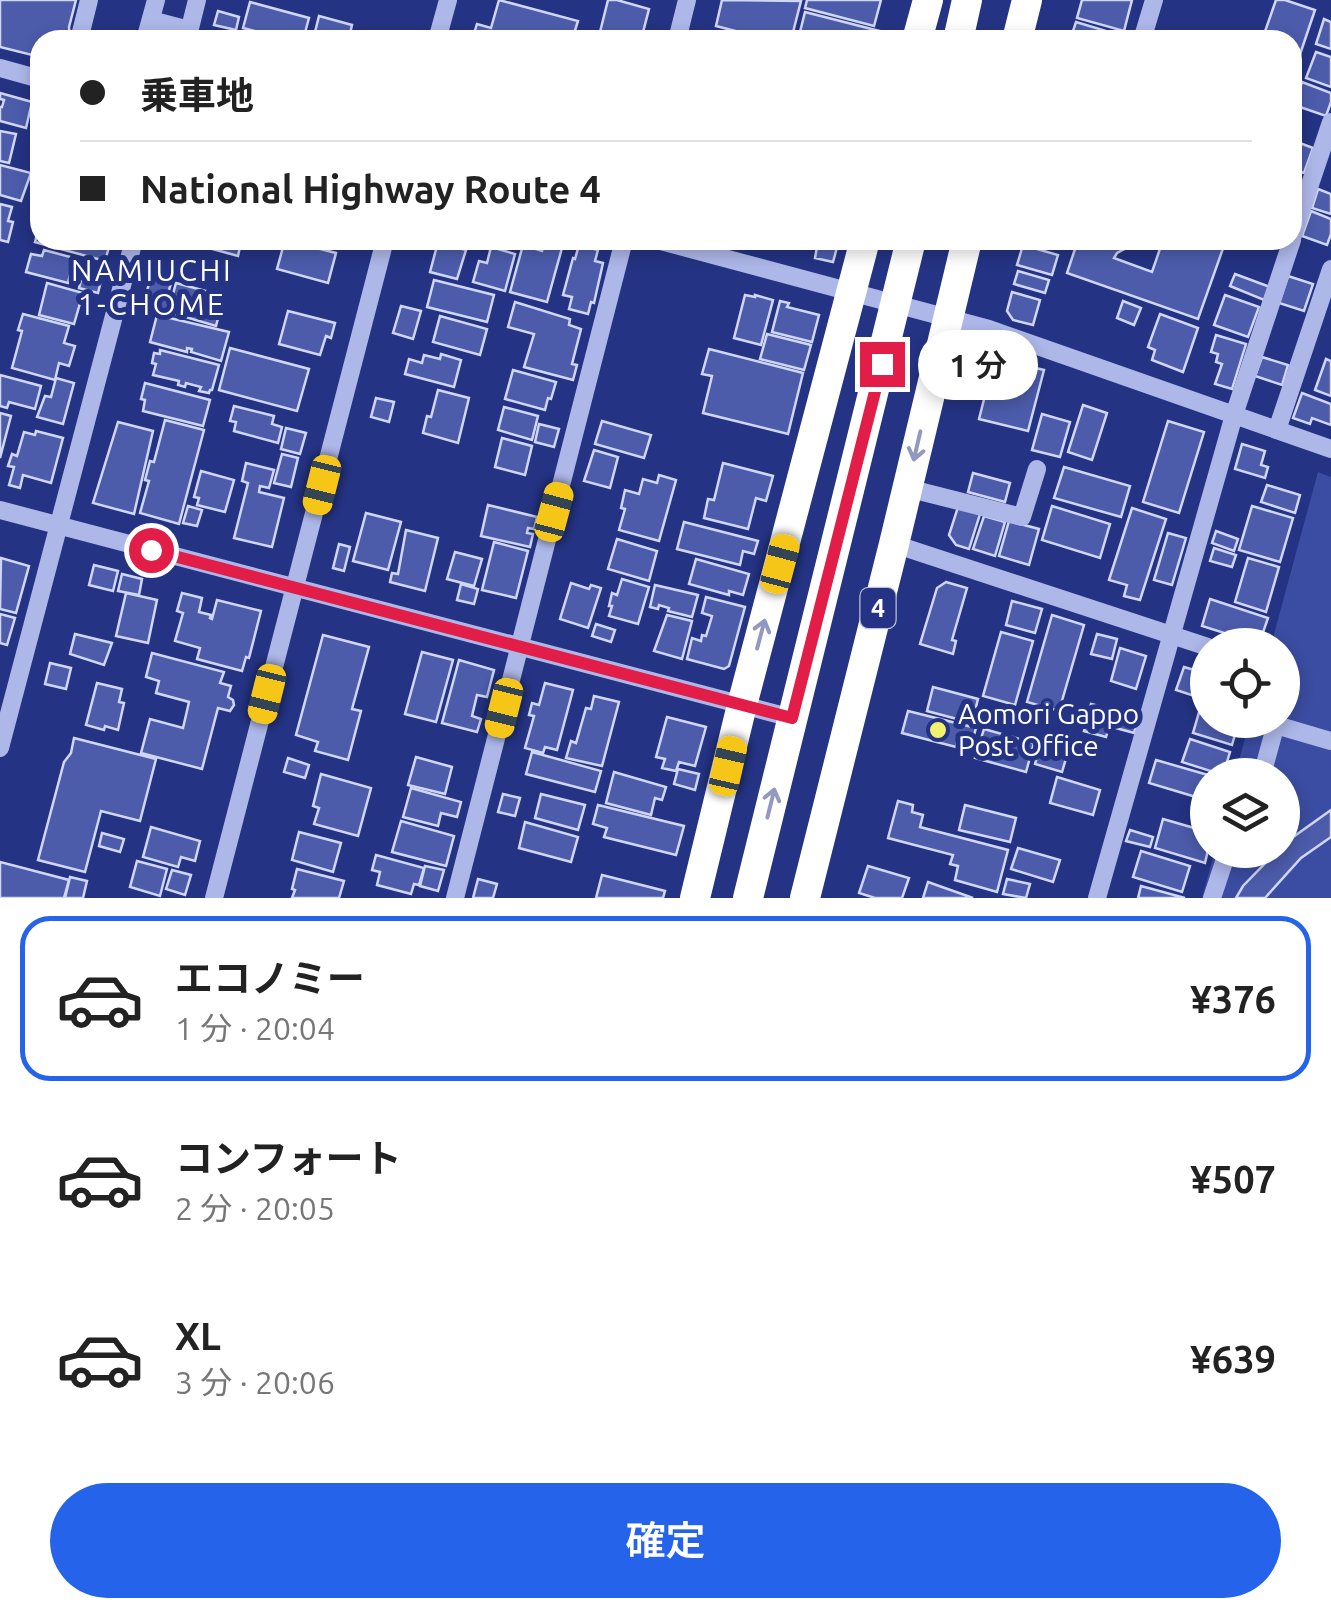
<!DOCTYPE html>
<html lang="ja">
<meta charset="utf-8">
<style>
body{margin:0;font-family:Ubuntu,"Noto Sans JP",sans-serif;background:#f6f6f6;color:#222;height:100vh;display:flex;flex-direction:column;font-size:38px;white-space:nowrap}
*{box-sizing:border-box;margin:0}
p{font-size:32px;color:#767676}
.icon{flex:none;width:55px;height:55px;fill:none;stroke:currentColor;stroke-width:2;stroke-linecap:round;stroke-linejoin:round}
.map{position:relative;height:898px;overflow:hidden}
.sheet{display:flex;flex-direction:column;background:#fff;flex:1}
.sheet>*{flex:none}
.top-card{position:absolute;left:30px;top:30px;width:1272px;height:220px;border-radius:30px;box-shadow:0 5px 15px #0003;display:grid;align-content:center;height:220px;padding:0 50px;background:#fff}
.buttons{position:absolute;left:1190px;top:628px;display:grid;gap:20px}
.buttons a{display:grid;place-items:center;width:110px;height:110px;border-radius:50%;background:#fff;box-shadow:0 5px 15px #0003;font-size:50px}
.end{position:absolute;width:45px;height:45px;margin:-22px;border:12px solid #e11d48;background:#fff;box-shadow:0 0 0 5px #fff}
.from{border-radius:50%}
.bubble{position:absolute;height:70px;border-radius:35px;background:#fff;box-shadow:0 5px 15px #0003;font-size:32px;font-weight:600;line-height:70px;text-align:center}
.car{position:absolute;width:30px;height:60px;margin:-30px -15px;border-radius:12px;box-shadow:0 0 8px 2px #0007;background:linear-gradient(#f5c518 24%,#345 0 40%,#f5c518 0 76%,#345 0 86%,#f5c518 0)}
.top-card b{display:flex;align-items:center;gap:35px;height:95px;font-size:38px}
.top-card b+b{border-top:2px solid #e0e0e0}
.top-card i{width:25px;height:25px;background:#222}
ul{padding:18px 0 0;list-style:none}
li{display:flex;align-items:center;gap:30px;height:165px;margin:0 20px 15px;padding:0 30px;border:5px solid transparent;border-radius:30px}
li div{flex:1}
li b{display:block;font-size:38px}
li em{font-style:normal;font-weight:600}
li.on{border-color:#2563eb}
li>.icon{width:90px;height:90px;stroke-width:1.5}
.primary-button{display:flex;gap:20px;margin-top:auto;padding:20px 50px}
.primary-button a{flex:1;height:115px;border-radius:60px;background:#2563eb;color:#fff;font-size:40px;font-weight:600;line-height:115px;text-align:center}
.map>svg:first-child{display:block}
.green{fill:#3b4da2}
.building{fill:#4c5cab;stroke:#d0d7f6;stroke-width:2.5}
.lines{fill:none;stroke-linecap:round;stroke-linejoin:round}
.minor{stroke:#adb7e8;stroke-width:18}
.highway{stroke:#fff;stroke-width:30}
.oneway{stroke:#9299c1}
.route{stroke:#e11d48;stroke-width:12}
.poi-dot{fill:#f2f170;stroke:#243383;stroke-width:4}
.labels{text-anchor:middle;stroke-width:10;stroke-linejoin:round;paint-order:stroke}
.shield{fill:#243383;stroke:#bdc2da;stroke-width:2.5}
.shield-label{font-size:25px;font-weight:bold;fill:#fff}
.poi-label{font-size:28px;fill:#fff;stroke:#243383;text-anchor:start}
.neighbourhood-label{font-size:30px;letter-spacing:2.5px;fill:#fff;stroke:#243383}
</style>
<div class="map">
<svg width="1331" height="898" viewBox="0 0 1331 898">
<rect width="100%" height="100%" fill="#243383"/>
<polygon class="green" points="1318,472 1331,477 1331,898 1202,898 1215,850 1282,850 1282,775 1235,775 1250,720 1282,720 1282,645 1271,645"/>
<g class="building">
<polygon points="0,0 76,0 69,27 70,40 40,40 40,57 0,47"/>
<polygon points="499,0 578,21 572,40 472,40 477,24 491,28"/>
<polygon points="608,0 617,0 649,9 641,40 598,40"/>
<polygon points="722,0 801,1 791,40 771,40 716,26"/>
<polygon points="807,0 881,0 874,26 805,8"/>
<polygon points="1082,0 1132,0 1124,31 1077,18"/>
<polygon points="1276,0 1285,0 1315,10 1292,78 1292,40 1262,40"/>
<polygon points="250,2 309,18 303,40 291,40 243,28"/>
<polygon points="218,11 239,17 236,30 214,25"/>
<polygon points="805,12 891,34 889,40 798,40"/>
<polygon points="319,16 352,25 349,38 346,37 345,40 313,40"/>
<polygon points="1324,19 1331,22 1331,49 1316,44"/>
<polygon points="1076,22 1123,36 1122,40 1070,40"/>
<polygon points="1316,52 1331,57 1331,87 1306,78"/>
<polygon points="1302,82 1331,93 1331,102 1326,116 1294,105"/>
<polygon points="0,93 32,102 26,128 0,121 0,107 2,107 4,100 0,99"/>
<polygon points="0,131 16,134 9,163 0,161"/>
<polygon points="1292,140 1313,148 1304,173 1292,169"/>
<polygon points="0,165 31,173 21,201 0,195"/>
<polygon points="1318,189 1331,194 1331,214 1312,208"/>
<polygon points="0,204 12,207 8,221 13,222 8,242 0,240"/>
<polygon points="1311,211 1331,219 1331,234 1327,245 1302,236"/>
<polygon points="40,223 40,240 111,240 105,261 35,242"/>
<polygon points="199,240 246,240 244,248 240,247 238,256 198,245"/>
<polygon points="285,240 336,253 328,283 277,269"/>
<polygon points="792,240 839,240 833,262 815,258 817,247"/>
<polygon points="1078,240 1142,240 1117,253 1114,258 1152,272 1163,240 1226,240 1198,319 1067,273"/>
<polygon points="438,242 466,250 457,279 430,272"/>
<polygon points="544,244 562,248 547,302 510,292 523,245 542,251"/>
<polygon points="579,245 598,250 595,261 603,263 594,303 591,302 588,314 569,309 572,297 563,295 573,258 575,259"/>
<polygon points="1023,245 1058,255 1052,275 1017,265"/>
<polygon points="491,247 515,254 505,291 473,282 479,261 487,263"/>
<polygon points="44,250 74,258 68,283 26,272 31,254 42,256"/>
<polygon points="84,268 103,273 98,293 79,288"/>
<polygon points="1018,271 1049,280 1045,293 1014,284"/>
<polygon points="152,274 172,280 166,300 146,294"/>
<polygon points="1235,274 1270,287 1264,300 1230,286"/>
<polygon points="1288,276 1313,284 1304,311 1279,303"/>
<polygon points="434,280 494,295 487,322 427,307"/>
<polygon points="47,283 83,293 74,324 39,315"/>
<polygon points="176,283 224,296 216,326 168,312"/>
<polygon points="1012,292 1040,300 1033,325 1013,320 1007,311"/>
<polygon points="146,295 169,301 165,315 143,309"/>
<polygon points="745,295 755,297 755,295 773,300 761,345 734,338"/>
<polygon points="1225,295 1259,307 1248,337 1214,325"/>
<polygon points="780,301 789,303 787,307 819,315 812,342 772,332"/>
<polygon points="1123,301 1141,308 1134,325 1117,318"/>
<polygon points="515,302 570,319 569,325 581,329 572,364 577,365 573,380 524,367 534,334 508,327"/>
<polygon points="401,306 421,311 413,339 393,333"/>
<polygon points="288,311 335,323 331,338 326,336 320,355 279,344"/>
<polygon points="23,314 69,326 64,343 75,346 69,366 59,363 55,380 12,368 22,331 18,330"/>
<polygon points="1160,314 1198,328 1183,372 1152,360 1155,350 1148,347"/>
<polygon points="157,315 229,332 221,361 191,352 192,349 187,348 187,352 150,342"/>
<polygon points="440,316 487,329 480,355 433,342"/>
<polygon points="767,334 811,345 804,370 760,359"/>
<polygon points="1216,335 1246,344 1232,389 1215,384 1222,364 1216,362 1218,354 1211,352"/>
<polygon points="230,348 309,369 297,411 219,390"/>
<polygon points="709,349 803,373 788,434 703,413 712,376 702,374"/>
<polygon points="160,350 219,365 212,390 210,390 209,393 199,391 201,387 186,383 185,387 178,385 179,381 153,375 156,364 152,363 154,353 160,354"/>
<polygon points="441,354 461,360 454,387 405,374 409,359 422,363 424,355 440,359"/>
<polygon points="1262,357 1288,365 1282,385 1255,376"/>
<polygon points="1326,359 1331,361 1331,396 1315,390"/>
<polygon points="1003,360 1044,370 1028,431 979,419 992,368"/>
<polygon points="513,370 556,382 551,399 548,398 545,410 505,399"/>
<polygon points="0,375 41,386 35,409 9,402 7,408 0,406"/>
<polygon points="56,378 74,383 63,424 37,417 45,396 51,397"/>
<polygon points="145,383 210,400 203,426 143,411 145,400 141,399"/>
<polygon points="438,390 469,398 458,443 423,433 427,416 431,417"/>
<polygon points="1302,393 1331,404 1331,425 1312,418 1310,424 1293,418"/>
<polygon points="376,398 394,402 389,422 371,417"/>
<polygon points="1083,405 1107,413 1092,460 1068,452"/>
<polygon points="234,406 274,416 272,424 282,427 278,443 234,431 236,422 230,421"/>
<polygon points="504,407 538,416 532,440 498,430"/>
<polygon points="0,413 11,416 0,458"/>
<polygon points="1042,414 1070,422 1060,457 1032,450"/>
<polygon points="165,420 204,430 179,524 140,513 149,481 145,480 150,461 154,462"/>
<polygon points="602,421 651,435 644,458 595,444"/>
<polygon points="1168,421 1204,432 1179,513 1143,502"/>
<polygon points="118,422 153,431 134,514 93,503"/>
<polygon points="539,424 559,429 554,447 535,442"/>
<polygon points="286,428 306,433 300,454 281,449"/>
<polygon points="36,431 63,438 51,483 23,475 20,488 9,485 14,467 8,466 12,454 17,456 24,432 35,435"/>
<polygon points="502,438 532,446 525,475 495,467"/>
<polygon points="1242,444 1265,451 1261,465 1268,467 1265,478 1235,469"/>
<polygon points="594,450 618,457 610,488 584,481"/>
<polygon points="282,454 298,458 291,487 274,483"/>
<polygon points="246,463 274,470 269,488 260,486 259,492 284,498 272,547 234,538 248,483 242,481"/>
<polygon points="723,463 773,476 766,501 756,498 748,529 704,518 708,499 714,500"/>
<polygon points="1064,467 1130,486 1121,517 1054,498"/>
<polygon points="201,471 234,480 225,512 197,505 199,498 194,497"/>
<polygon points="973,473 1010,483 1005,502 968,492"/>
<polygon points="659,475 676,480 659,541 619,530 625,509 621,508 625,490 639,494 643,479 657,483"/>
<polygon points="1267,485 1300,495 1295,513 1261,502"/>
<polygon points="488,505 537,517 534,529 528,528 527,533 533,534 530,547 481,536"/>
<polygon points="188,506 202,510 197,526 183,523"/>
<polygon points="1052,506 1110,524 1100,558 1042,540"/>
<polygon points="1252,506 1293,518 1280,562 1239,550"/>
<polygon points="958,507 980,514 969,549 956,545 949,535"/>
<polygon points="1132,508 1166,519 1140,600 1124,596 1127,585 1109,580"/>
<polygon points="366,513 401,522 388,570 353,561"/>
<polygon points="984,516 1005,522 995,556 973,549"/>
<polygon points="1009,521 1039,529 1029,565 999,556"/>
<polygon points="684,522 758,541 754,554 743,551 740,565 677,549"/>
<polygon points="406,530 438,538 425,591 390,582 392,573 398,574"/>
<polygon points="1216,531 1238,539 1234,551 1212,543"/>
<polygon points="1168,533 1186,538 1172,585 1154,580"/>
<polygon points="617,539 657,551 649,581 608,569"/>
<polygon points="494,542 528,551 516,598 482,590"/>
<polygon points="339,544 350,547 344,571 333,568"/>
<polygon points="1214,548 1236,555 1232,567 1210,561"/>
<polygon points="455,552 482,559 474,586 447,579"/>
<polygon points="1,558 29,566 16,613 0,609"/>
<polygon points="1248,558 1279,567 1266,612 1235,602"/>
<polygon points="696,559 749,574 743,595 729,591 729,595 689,584"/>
<polygon points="94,565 118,571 113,591 89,585"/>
<polygon points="122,574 142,579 139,595 118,591"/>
<polygon points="622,579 649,587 638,624 609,616 612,606 609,606 612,593 617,595"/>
<polygon points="946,582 967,588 952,640 956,641 953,654 920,644 937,588"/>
<polygon points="571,583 589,589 591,585 601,588 588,628 560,619"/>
<polygon points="461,584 478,589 474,604 457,600"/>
<polygon points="655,585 698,595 692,617 668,611 669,608 659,605 658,609 650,607"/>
<polygon points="126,593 157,600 148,643 116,636"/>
<polygon points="182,593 202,598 199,612 211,615 210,618 212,619 217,600 261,611 249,658 246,657 242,671 197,659 200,648 175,641 183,613 177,611"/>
<polygon points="706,597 745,607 729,666 724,669 687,659 692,638 701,641 702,635 706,636 712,616 702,613"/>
<polygon points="1210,599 1268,618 1259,644 1202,626"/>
<polygon points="1012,601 1042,609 1035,633 1006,625"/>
<polygon points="0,614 15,618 7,645 0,643"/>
<polygon points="667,615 692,621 682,659 654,651"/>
<polygon points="1052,615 1084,625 1059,711 1027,702"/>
<polygon points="596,624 615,630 611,642 592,636"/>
<polygon points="1001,632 1033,641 1015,705 983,696"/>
<polygon points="75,634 112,643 104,665 70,654"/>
<polygon points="1097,634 1117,639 1112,659 1091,654"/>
<polygon points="323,635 369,647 352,709 361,711 348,760 315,751 318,742 296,735"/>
<polygon points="1120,648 1146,656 1136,689 1111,681"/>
<polygon points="422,652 453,660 436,722 405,714"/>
<polygon points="152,653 224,672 220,683 231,686 228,697 233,700 234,705 230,711 218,708 202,769 141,753 150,719 183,728 189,702 156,693 159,681 146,677"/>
<polygon points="459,660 494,670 487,697 477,695 472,716 481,719 477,732 442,723"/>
<polygon points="50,663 71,668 66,689 45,684"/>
<polygon points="1184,667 1208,674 1207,700 1176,690"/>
<polygon points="97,683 122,689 119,702 124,703 118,730 105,726 104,730 86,725"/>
<polygon points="545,683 573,690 557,750 545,747 543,753 525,748 534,716 529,715 532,703 539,705"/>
<polygon points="933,687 978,699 972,723 927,711"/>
<polygon points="594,696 619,702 602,766 566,758 571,741 576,743 586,708 591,709"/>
<polygon points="1091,704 1114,710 1106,737 1084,731"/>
<polygon points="1200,709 1208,711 1208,720 1239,721 1232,745 1193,733"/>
<polygon points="1120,710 1139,715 1134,733 1116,728"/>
<polygon points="908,711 976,728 971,746 957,742 956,747 902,733"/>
<polygon points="667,717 706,727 695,766 679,762 676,771 662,768 665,759 656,757"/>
<polygon points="984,729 1034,743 1026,772 975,758"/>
<polygon points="1043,737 1070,745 1062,772 1035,764"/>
<polygon points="74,738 156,759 140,821 101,811 85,872 38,860 64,762 71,753"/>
<polygon points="1190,739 1230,752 1223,775 1182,762"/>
<polygon points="532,752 601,771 595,792 526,774"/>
<polygon points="416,757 452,767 445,794 408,785"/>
<polygon points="288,758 309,765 305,778 284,772"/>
<polygon points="1156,760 1208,775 1206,800 1149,783"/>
<polygon points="678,769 699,774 695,790 674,784"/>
<polygon points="614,772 666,787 662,800 655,798 651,815 606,803"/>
<polygon points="321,774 371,788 358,836 314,824 319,808 313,806"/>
<polygon points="1057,777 1100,790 1093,815 1050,803"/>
<polygon points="411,788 461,802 457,817 441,813 438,826 403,817"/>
<polygon points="503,794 520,798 515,816 498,812"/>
<polygon points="541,794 585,805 578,830 535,818"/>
<polygon points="898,801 913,805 912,812 923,815 920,827 1008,850 997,892 955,880 958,866 950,864 953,855 888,838"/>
<polygon points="598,805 684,826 676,855 604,837 607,828 593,824"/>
<polygon points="965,805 1016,818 1010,842 959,830"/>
<polygon points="1331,810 1331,837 1301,858 1265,898 1236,898 1243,886 1278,850 1282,850 1282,845"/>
<polygon points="1163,819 1208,832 1208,850 1205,863 1155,848"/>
<polygon points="401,821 454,836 446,866 392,852"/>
<polygon points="525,822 578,837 571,862 519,848"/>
<polygon points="151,827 200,841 195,861 181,857 178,867 143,857"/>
<polygon points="1130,830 1153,837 1150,847 1126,841"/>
<polygon points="299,832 341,843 333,872 292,860"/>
<polygon points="102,833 124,839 120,852 99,846"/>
<polygon points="1018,848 1060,860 1053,882 1011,869"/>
<polygon points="1141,851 1190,866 1182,892 1133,877"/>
<polygon points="376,855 424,868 419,885 414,884 411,894 377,885 380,872 372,870"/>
<polygon points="137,861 167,869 160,896 130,887"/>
<polygon points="0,862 69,880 64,898 0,898"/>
<polygon points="425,866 444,870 438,891 420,886"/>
<polygon points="868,866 909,878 902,898 875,898 859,893"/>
<polygon points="297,869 344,881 339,898 292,898 295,890 292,889"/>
<polygon points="172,870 191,875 185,895 166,889"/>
<polygon points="602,875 665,891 663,898 596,898"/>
<polygon points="70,877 87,881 83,898 65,898"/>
<polygon points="478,879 497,884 493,898 473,898"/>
<polygon points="1007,879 1030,884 1026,898 1003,894"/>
<polygon points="928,882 973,898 923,898"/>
<polygon points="1141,886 1185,898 1138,898"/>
</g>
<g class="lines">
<g class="minor">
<polyline points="151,20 189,30"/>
<polyline points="79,40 89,0"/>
<polyline points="145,40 156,0"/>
<polyline points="187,40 197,0"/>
<polyline points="437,40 448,0"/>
<polyline points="677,40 687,0"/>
<polyline points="1142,40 1154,0"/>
<polyline points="0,68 40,79"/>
<polyline points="1292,238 1331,122"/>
<polyline points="657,240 989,329 1331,449"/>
<polyline points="1277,430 1331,269"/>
<polyline points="907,488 1022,517 1037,469"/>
<polyline points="0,510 792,718"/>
<polyline points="894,544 1208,647"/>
<polyline points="1282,672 1290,675 1282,702"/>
<polyline points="1276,725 1331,741"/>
<polyline points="0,748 134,240"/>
<polyline points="1262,775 1277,720"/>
<polyline points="214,898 385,240"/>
<polyline points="455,898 624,240"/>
<polyline points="1097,898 1234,415 1292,240"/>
<polyline points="1212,898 1228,850"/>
</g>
<g class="highway">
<polyline points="917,40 928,0"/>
<polyline points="958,40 967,0"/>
<polyline points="1017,40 1027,0"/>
<polyline points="695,898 742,705 865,240"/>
<polyline points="748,898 911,240"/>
<polyline points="805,898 894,544 967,240"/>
</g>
</g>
<defs><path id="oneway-shaft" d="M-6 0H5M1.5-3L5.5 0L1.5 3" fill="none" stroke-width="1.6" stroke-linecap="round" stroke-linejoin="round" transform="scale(2.5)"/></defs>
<g class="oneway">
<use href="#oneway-shaft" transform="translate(917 446) rotate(103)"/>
<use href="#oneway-shaft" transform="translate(761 634) rotate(-75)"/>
<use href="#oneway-shaft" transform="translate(771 803) rotate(-76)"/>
</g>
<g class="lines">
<polyline class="route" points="151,550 792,718 882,364"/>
</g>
<circle class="poi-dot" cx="938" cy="730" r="10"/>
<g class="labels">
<rect class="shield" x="860.5" y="588" width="35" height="40" rx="8"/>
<g class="shield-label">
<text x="878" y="617">4</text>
</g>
<g class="poi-label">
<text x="958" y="724">Aomori Gappo<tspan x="958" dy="32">Post Office</tspan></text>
</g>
<g class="neighbourhood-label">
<text x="152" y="281">NAMIUCHI<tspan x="152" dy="34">1-CHOME</tspan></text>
</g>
</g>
</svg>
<div class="buttons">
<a><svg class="icon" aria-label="locate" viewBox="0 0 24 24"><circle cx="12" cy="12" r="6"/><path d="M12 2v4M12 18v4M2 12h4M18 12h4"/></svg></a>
<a><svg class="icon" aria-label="layers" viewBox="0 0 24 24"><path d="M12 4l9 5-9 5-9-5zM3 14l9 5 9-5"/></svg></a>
</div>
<i class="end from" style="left:151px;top:550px"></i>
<i class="end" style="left:882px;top:364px"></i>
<div class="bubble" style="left:918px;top:330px;width:120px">1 分</div>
<i class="car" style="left:322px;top:485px;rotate:194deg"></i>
<i class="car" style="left:554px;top:512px;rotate:15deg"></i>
<i class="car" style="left:780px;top:564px;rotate:15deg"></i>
<i class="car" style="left:267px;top:694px;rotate:194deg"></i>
<i class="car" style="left:504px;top:708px;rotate:194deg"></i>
<i class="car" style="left:728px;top:766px;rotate:13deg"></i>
<div class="top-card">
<b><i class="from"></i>乗車地</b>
<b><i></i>National Highway Route 4</b>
</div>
</div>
<section class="sheet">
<ul>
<li class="on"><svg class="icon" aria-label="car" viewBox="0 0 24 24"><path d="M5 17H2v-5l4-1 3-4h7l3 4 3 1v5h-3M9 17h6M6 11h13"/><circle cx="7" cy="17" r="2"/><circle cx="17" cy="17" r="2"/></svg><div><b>エコノミー</b><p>1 分 · 20:04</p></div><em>¥376</em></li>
<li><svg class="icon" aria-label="car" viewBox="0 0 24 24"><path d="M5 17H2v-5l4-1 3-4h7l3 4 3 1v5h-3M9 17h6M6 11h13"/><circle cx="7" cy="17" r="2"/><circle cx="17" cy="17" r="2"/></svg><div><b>コンフォート</b><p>2 分 · 20:05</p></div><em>¥507</em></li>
<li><svg class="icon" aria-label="car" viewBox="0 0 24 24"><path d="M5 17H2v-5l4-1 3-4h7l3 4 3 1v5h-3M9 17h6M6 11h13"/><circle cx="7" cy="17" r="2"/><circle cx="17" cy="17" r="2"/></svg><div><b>XL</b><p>3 分 · 20:06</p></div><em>¥639</em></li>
</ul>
<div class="primary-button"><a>確定</a></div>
</section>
